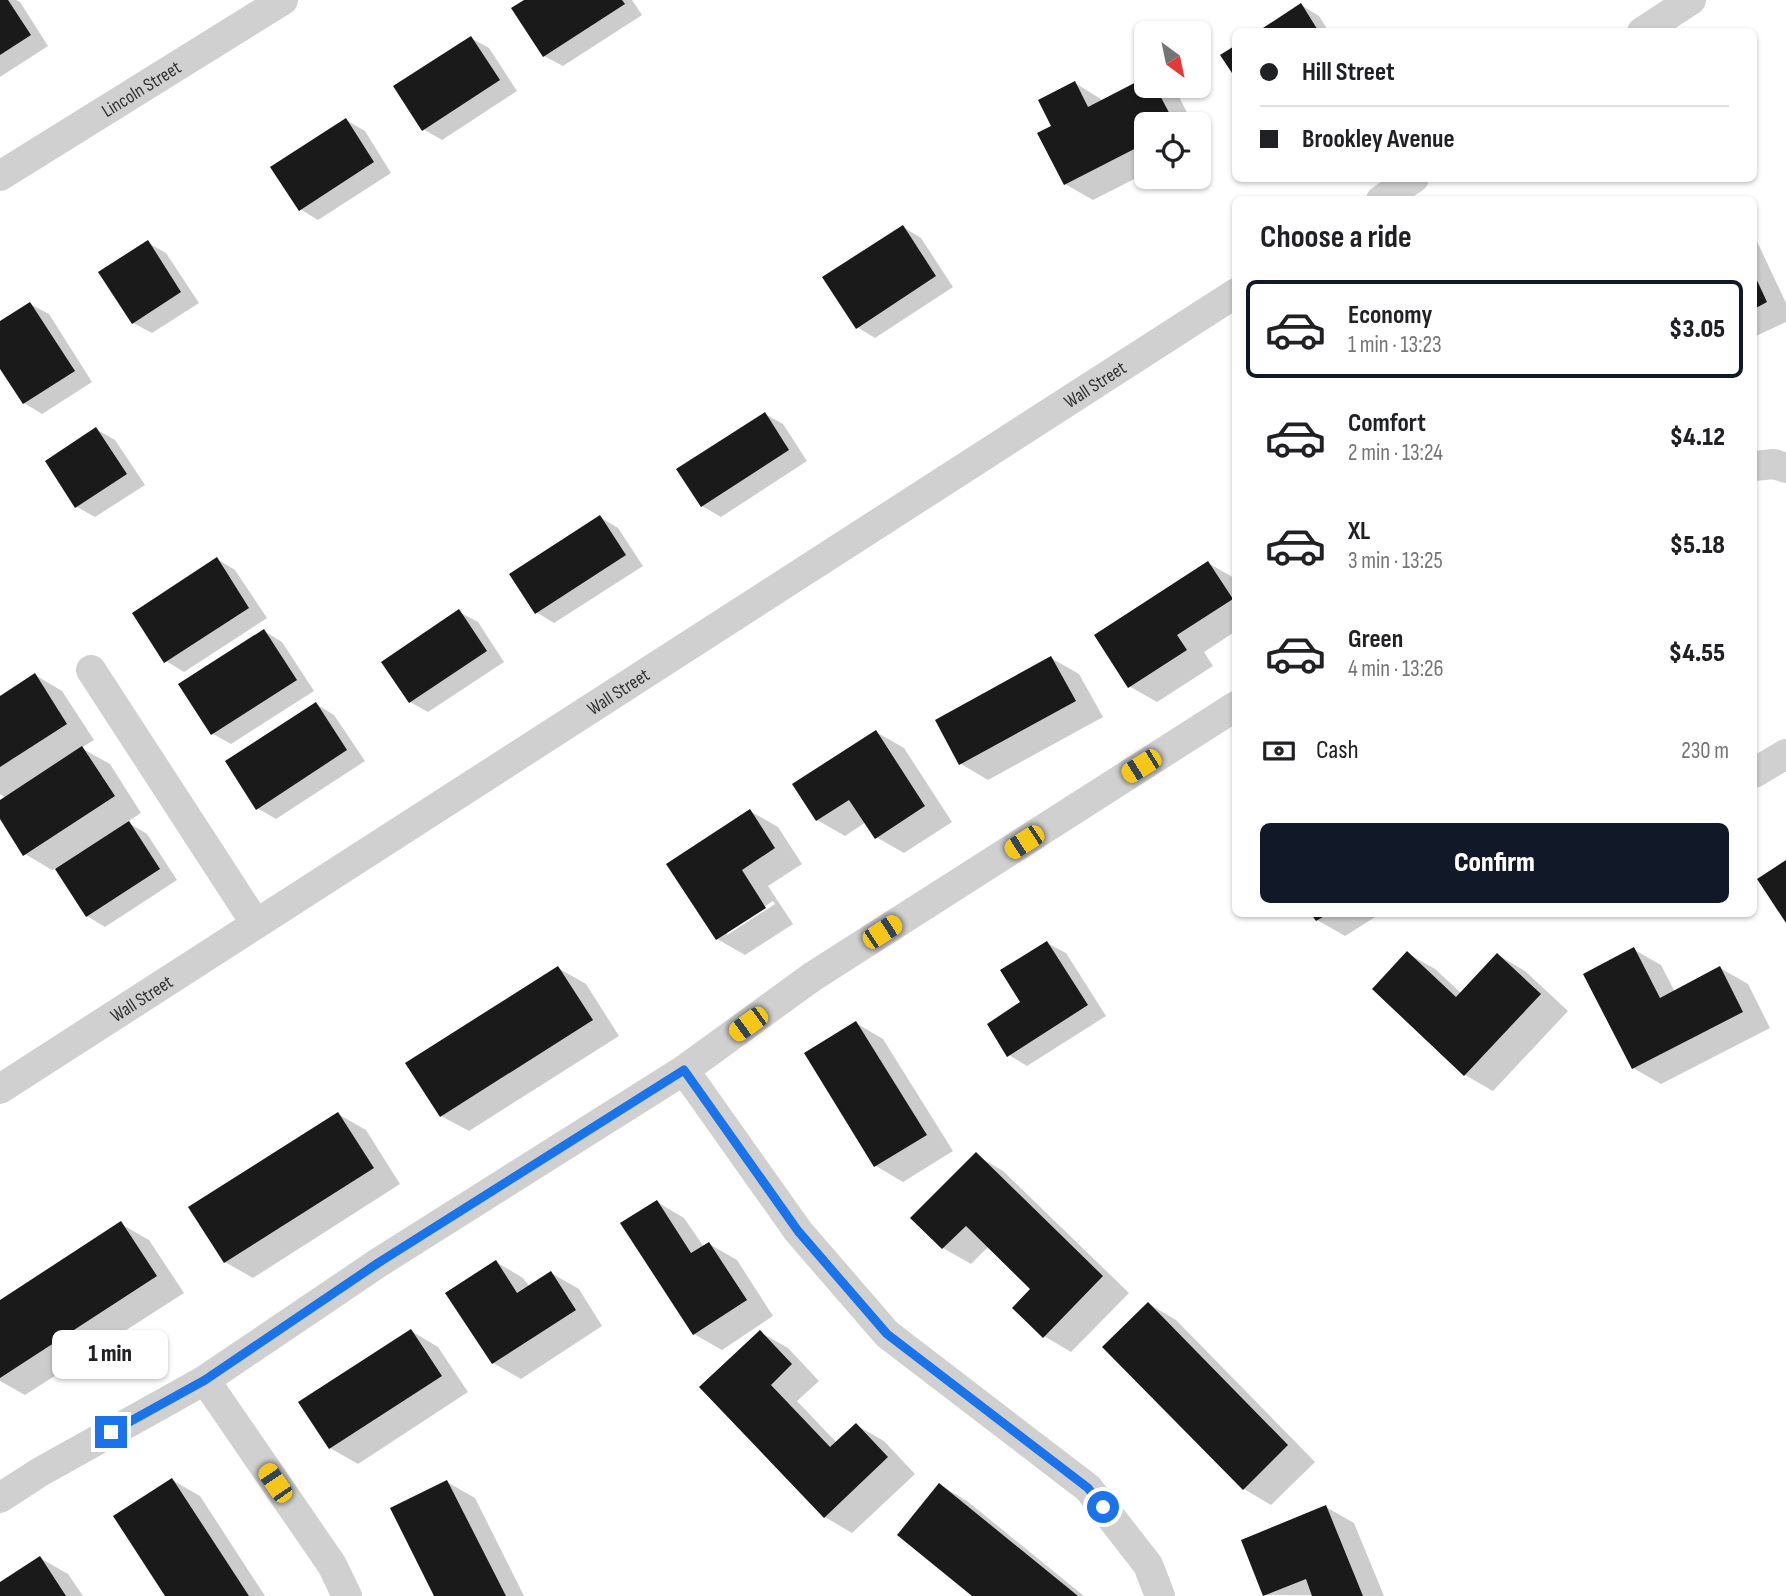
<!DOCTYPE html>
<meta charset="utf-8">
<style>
body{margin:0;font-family:"Sofia Sans Condensed",sans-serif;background:#f2f2f2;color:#202124;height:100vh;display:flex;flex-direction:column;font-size:26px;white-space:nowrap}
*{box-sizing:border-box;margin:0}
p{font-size:23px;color:#757577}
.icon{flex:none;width:38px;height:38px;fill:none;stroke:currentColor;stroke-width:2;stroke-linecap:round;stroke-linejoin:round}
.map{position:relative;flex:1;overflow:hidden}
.details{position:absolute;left:1232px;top:196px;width:525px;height:721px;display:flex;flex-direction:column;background:#fff;border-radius:10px;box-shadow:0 2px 5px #0004}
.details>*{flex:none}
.banner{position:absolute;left:1232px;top:28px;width:525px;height:154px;border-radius:10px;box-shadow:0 2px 5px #0004;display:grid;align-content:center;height:154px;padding:0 28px;background:#fff}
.needle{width:46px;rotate:147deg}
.buttons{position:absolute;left:1134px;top:21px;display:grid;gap:14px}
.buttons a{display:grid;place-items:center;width:77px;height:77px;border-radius:10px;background:#fff;box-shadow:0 2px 5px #0004;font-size:35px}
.end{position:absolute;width:32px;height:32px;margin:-16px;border:9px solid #1a73e8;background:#fff;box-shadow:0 0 0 4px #fff}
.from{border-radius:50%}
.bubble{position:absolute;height:49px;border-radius:10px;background:#fff;box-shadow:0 2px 5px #0004;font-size:23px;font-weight:800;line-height:49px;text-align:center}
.car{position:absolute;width:21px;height:42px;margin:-21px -10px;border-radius:9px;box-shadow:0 0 5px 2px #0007;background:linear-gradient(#f5c518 24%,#345 0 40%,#f5c518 0 76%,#345 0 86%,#f5c518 0)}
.banner b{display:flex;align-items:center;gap:24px;height:66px;font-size:26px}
.banner b+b{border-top:2px solid #e0e0e0}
.banner i{width:18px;height:18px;background:#202124}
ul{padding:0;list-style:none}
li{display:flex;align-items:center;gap:21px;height:98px;margin:0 14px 10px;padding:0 14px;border:4px solid transparent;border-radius:10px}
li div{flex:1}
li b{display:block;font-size:26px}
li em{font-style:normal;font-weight:800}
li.selected{border-color:#111827}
li>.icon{width:63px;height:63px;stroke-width:1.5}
h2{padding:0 28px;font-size:32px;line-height:84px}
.pay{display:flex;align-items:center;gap:18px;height:77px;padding:0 28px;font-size:26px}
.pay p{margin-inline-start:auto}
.primary-button{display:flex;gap:14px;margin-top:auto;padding:14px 28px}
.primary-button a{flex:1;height:80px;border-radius:10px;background:#111827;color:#fff;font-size:28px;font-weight:800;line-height:80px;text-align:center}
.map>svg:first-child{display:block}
.shadow{fill:#0003;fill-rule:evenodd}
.building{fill:#1a1a1a}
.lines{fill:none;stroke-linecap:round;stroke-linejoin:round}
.minor{stroke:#d0d0d0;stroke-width:30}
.route{stroke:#1a73e8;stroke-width:9}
.labels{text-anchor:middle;stroke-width:7;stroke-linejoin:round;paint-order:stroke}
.street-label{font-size:19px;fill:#333;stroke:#fff}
</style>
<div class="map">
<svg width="1786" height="1596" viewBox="0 0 1786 1596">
<rect width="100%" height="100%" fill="#fff"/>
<g class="shadow">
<polygon points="0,0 16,0 20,2 48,46 0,77"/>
<polygon points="527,0 632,0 642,15 563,66 544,56"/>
<polygon points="1301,5 1319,16 1329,32 1260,32"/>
<polygon points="471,38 489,48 517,91 442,140 423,129"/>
<polygon points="1146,79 1146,86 1164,86 1177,93 1193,124 1146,124 1146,173 1093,200 1065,184 1054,127 1075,83 1104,101"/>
<polygon points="346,120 365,131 391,173 318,220 300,209"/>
<polygon points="903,227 921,238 953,287 875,338 857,327"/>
<polygon points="1754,235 1786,303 1786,322 1754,337"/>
<polygon points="148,243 166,253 199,303 152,333 133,323"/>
<polygon points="30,304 49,314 92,382 42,414 24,403 0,366 0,323"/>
<polygon points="765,414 783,424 807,461 721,517 702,506"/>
<polygon points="96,429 115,440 145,485 95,517 77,507"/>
<polygon points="600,517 618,528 643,566 554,623 536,612"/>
<polygon points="217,559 235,570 267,618 184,672 166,661"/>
<polygon points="1208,563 1236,579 1236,631 1204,652 1213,666 1157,702 1129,686"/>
<polygon points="459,612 478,622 504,662 428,712 410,702"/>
<polygon points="264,631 282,642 314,691 231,744 213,734"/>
<polygon points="1051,658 1079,674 1103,717 988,780 961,764"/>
<polygon points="35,675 62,691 94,740 81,748 110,764 141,813 127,822 147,834 177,880 105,927 87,916 56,868 52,870 25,854 0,816 0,802 6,798 0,794 0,698"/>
<polygon points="316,704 334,715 365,761 276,819 257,808"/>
<polygon points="876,732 904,748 952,822 904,853 876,837 866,822 845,836 817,820"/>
<path d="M750 811 778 827 802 864 768 886 793 924 745 955 717 939ZM773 901 775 904 727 935V931Z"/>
<polygon points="1313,914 1380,914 1345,936 1317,920"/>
<polygon points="1047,943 1066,953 1106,1016 1027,1066 1009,1055"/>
<polygon points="1633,949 1661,965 1675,992 1720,968 1748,984 1770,1028 1661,1084 1633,1068"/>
<polygon points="1407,953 1435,969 1462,994 1498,955 1525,971 1568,1011 1493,1091 1465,1075"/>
<polygon points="558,968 586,984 619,1036 469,1131 441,1116"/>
<polygon points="856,1023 883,1039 953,1151 903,1182 876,1166"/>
<polygon points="338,1114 366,1130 400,1184 253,1278 225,1262 191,1208"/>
<polygon points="976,1155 1003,1171 1129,1293 1071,1352 1044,1336 1033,1289 989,1246 971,1264 943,1248"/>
<polygon points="657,1202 684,1218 704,1247 709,1244 737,1260 773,1316 722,1350 694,1334"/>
<polygon points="121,1224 149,1240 184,1293 25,1395 0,1381 0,1302"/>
<polygon points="496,1262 523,1278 530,1287 551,1273 579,1289 602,1326 521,1379 493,1363"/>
<polygon points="1149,1304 1176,1320 1315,1462 1271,1505 1244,1489"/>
<polygon points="411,1331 438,1347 468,1392 358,1464 330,1448"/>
<polygon points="760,1332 788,1348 819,1381 797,1401 837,1443 856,1425 884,1441 915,1474 852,1533 825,1517 702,1387"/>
<polygon points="172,1480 200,1496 265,1596 167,1596"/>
<polygon points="447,1482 475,1498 524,1596 436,1596"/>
<polygon points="940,1485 967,1501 1084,1596 974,1596"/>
<polygon points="1326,1507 1354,1523 1384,1596 1265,1595"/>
<polygon points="40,1558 68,1574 83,1596 0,1596 0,1584"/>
</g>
<g class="building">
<polygon points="0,0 8,0 31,35 0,55"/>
<polygon points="524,0 622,0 625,4 543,57 511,8"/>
<polygon points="1301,3 1319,32 1257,32"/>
<polygon points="471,36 500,80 422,131 393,86"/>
<polygon points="1236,45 1236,79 1220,55"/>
<polygon points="1146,77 1146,86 1155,86 1175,124 1146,124 1146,143 1064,185 1037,133 1051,126 1038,100 1075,81 1088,107"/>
<polygon points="346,118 374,162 299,211 270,167"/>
<polygon points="903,225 936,276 856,329 822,277"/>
<polygon points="148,240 181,292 132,324 98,272"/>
<polygon points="1754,274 1767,302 1754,309"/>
<polygon points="30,302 75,371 23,404 0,369 0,321"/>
<polygon points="765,412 789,450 701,507 676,469"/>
<polygon points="96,427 127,474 75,508 45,461"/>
<polygon points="600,515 626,555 535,614 509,574"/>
<polygon points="217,557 249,608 164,663 132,613"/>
<polygon points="1208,561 1233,599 1177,635 1187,650 1128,688 1094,635"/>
<polygon points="459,609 487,651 409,703 381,662"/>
<polygon points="264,629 297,680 211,735 178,684"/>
<polygon points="1051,656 1076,701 959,765 935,720"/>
<polygon points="35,673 67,724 0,767 0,696"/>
<polygon points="316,702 347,750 256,810 225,761"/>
<polygon points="876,730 925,806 875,839 849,800 816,821 792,784"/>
<polygon points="82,746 115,796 23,856 0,819 0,800"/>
<polygon points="750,809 775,848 742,870 766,908 716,940 666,864"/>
<polygon points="129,821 160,869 86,917 55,869"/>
<polygon points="1786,860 1786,923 1757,879"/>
<polygon points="1311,914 1328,914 1316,921"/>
<polygon points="1047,941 1088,1005 1007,1057 987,1024 1020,1002 1000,970"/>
<polygon points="1634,947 1660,998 1720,966 1743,1012 1632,1069 1583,974"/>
<polygon points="1407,951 1456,997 1497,953 1541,994 1464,1076 1372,989"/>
<polygon points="558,966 593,1020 440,1117 405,1063"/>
<polygon points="856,1021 927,1135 874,1167 804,1053"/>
<polygon points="338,1112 374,1168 224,1263 188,1207"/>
<polygon points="976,1152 1103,1276 1043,1338 1012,1308 1030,1289 966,1226 942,1249 910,1218"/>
<polygon points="657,1200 691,1253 709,1242 747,1300 693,1335 620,1223"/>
<polygon points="121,1221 157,1276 0,1378 0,1300"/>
<polygon points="496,1260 517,1293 551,1271 576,1310 492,1364 445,1293"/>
<polygon points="1148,1302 1288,1445 1243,1490 1102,1347"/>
<polygon points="411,1329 442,1376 329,1449 298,1402"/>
<polygon points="760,1330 792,1364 771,1385 830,1447 856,1423 888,1457 824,1518 699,1387"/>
<polygon points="172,1478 249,1596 165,1596 113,1516"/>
<polygon points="447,1480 506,1596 434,1596 390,1508"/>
<polygon points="939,1483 1078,1596 972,1596 897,1535"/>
<polygon points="1326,1505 1363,1596 1312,1596 1306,1579 1263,1596 1241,1540"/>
<polygon points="40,1556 66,1596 0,1596 0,1582"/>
</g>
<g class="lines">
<g class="minor">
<polyline points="1642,32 1691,0"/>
<path id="s1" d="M0 176 283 0"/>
<polyline points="1381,200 1414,178"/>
<polyline points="1754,466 1774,464 1786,468"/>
<polyline points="91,670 256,924"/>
<polyline points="1754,773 1786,754"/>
<polyline points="684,1070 798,1231 887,1334 1088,1488 1148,1565 1160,1596"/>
<path id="s2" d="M0 1089 1236 293"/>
<polyline points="205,1380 332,1565 347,1596"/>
<polyline points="0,1498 40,1472 205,1380 378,1263 684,1070 812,977 1236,706"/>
</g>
</g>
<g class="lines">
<polyline class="route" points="111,1432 205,1380 378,1263 684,1070 798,1231 887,1334 1088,1488 1103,1507"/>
</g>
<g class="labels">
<g class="street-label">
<text dy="7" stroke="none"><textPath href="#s1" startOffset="166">Lincoln Street</textPath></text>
<text dy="7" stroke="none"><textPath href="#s2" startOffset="1302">Wall Street</textPath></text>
<text dy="7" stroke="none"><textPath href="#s2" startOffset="735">Wall Street</textPath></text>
<text dy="7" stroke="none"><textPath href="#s2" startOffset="168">Wall Street</textPath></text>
</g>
</g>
</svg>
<div class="buttons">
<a><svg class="needle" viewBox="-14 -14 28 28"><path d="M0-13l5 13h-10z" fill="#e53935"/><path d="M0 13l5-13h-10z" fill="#757577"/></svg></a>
<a><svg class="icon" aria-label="locate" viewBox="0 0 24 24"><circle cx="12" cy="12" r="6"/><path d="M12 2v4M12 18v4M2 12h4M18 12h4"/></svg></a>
</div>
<i class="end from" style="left:1103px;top:1507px"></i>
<i class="end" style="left:111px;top:1432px"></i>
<div class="bubble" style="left:52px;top:1330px;width:116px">1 min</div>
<i class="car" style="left:1141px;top:766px;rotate:238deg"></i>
<i class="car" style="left:1024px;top:842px;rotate:237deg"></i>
<i class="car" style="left:882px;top:932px;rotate:57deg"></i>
<i class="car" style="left:748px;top:1024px;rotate:234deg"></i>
<i class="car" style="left:275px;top:1483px;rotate:326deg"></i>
<div class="banner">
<b><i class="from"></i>Hill Street</b>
<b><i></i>Brookley Avenue</b>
</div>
<section class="details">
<h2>Choose a ride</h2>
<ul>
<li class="selected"><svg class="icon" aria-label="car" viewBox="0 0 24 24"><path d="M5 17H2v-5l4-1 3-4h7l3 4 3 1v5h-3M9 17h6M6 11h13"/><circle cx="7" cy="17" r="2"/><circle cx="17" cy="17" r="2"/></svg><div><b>Economy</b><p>1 min · 13:23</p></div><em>$3.05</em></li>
<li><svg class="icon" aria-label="car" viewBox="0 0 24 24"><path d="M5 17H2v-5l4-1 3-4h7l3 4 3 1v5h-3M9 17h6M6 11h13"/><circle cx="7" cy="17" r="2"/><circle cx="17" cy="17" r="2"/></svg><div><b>Comfort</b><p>2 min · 13:24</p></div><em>$4.12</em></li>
<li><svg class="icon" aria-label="car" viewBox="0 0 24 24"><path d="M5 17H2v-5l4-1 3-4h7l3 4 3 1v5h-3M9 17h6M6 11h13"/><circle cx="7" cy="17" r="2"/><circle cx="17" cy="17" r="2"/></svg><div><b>XL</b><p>3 min · 13:25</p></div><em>$5.18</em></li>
<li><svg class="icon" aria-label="car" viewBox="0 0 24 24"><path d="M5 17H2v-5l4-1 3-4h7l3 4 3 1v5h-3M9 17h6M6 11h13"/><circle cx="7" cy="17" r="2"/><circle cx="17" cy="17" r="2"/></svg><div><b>Green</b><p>4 min · 13:26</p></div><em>$4.55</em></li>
</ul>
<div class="pay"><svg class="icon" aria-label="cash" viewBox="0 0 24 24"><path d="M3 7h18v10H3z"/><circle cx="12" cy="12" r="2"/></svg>Cash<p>230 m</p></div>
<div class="primary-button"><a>Confirm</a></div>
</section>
</div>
